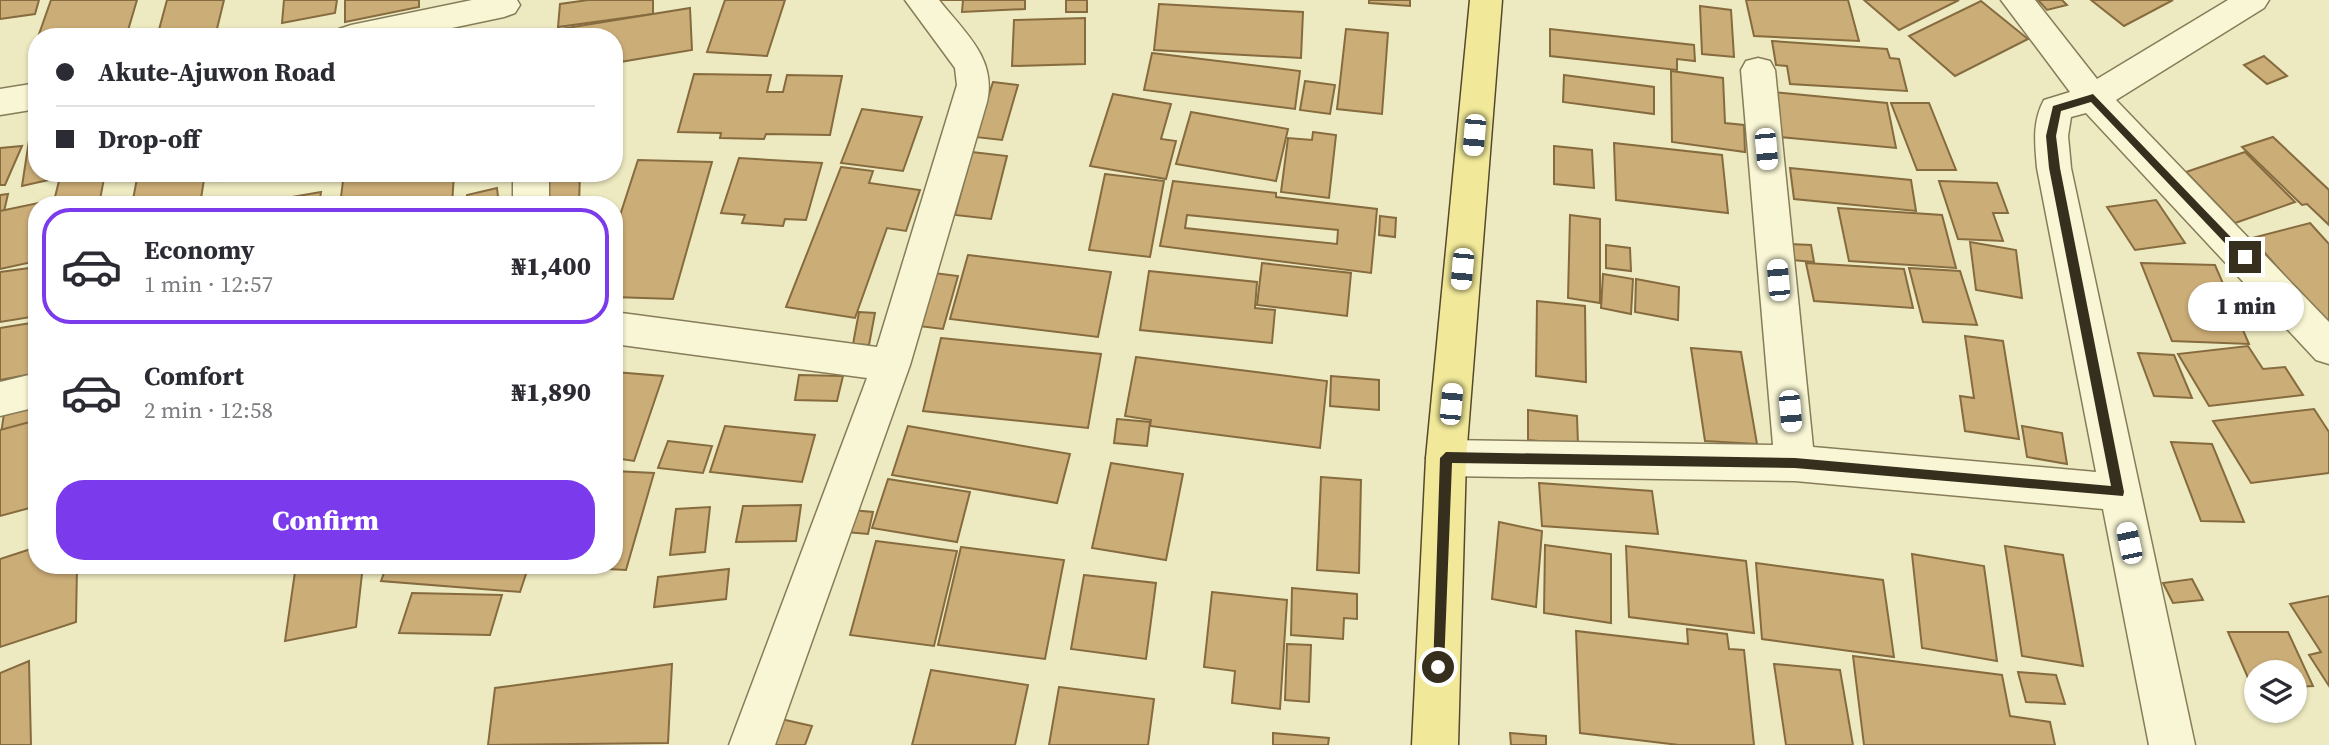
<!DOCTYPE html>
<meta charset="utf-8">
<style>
body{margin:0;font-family:"Source Serif 4",serif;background:#f2f2f3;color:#2b2b33;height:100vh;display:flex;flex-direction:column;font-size:26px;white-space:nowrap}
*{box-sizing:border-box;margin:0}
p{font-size:23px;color:#7c7c81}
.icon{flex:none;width:38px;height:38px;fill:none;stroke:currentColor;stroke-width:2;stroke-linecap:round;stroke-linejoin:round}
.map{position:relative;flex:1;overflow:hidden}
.details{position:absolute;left:28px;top:196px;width:595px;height:378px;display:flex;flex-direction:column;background:#fff;border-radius:28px;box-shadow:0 2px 5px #0004}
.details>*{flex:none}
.top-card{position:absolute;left:28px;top:28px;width:595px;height:154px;border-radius:28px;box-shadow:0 2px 5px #0004;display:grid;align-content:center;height:154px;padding:0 28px;background:#fff}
.tools{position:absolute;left:2244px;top:660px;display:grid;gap:14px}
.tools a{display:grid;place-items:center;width:63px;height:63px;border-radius:50%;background:#fff;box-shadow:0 2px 5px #0004;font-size:35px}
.end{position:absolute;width:32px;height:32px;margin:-16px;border:9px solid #372f1d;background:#fff;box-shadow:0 0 0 4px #fff}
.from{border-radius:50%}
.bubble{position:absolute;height:49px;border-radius:24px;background:#fff;box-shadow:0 2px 5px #0004;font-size:23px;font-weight:800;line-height:49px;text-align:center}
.car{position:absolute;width:21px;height:42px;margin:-21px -10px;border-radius:9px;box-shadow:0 0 5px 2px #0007;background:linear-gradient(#fff 24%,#345 0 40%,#fff 0 76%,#345 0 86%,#fff 0)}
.top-card b{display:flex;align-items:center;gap:24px;height:66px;font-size:26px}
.top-card b+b{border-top:2px solid #e1e1e2}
.top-card i{width:18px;height:18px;background:#2b2b33}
ul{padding:12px 0 0;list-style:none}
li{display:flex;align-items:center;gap:21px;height:116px;margin:0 14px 10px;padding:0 14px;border:4px solid transparent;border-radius:28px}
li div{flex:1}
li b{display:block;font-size:26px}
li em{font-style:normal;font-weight:800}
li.active{border-color:#7c3aed}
li>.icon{width:63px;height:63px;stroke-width:1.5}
.cta{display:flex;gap:14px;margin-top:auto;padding:14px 28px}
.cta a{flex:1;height:80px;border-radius:28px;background:#7c3aed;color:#fff;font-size:28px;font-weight:800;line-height:80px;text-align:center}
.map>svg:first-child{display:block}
.building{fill:#cbad77;stroke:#866b3f;stroke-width:2;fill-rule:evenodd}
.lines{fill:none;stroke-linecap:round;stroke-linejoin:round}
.minor-casing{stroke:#877c59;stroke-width:3}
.major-casing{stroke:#54482d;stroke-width:3}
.minor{fill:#f8f6d4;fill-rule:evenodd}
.major{fill:#f1e999;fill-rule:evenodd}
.route{fill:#372f1d}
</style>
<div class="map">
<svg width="2329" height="745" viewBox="0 0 2329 745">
<rect width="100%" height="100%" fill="#edeac1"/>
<g class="building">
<polygon points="0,0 39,0 35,14 0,19"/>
<polygon points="51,0 137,0 126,37 38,37"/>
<polygon points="167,0 224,0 215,37 157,37"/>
<polygon points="284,0 337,0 335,13 282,23"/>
<polygon points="345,0 419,0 419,7 345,22"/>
<polygon points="588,0 653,0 653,14 558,27 560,4"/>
<polygon points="725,0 785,0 767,56 707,52"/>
<polygon points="937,0 1025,0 1025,9 962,12 963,0"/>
<rect x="1066" y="0" width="21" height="12"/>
<polygon points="1369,0 1410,0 1410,6 1369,3"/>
<polygon points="1746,0 1848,0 1859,41 1754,36"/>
<polygon points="1864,0 1959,0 1899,30"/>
<polygon points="2038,0 2062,0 2067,5 2047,10"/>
<polygon points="2091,0 2173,0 2124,26"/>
<polygon points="1981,1 2028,39 1955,76 1909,36"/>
<polygon points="1159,4 1303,12 1301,58 1154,50"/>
<polygon points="1700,6 1731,10 1734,57 1702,54"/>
<polygon points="690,8 692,50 614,63 614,37 554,37 554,30"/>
<polygon points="1085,18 1085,64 1012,66 1014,20"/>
<polygon points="1346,29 1388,33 1382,114 1337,109"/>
<polygon points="1550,29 1694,45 1695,61 1677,59 1677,70 1550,56"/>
<polygon points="1772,41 1887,49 1890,58 1899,59 1907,91 1790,84 1787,66 1776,65"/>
<polygon points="1152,53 1300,71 1295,109 1144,90"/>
<polygon points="2264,56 2265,57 2287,76 2267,84 2244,65"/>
<polygon points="1671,71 1723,78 1725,123 1744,125 1745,152 1672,142"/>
<polygon points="694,74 771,75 767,92 783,92 787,75 842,76 830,135 766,134 764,139 720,138 721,133 678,132"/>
<polygon points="1564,75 1654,87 1654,114 1563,102"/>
<polygon points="1305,81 1335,85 1330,114 1300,110"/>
<polygon points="993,82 1018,85 1002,140 975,137"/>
<polygon points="1773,92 1887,103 1896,148 1780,137"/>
<polygon points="1113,94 1171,104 1161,139 1176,141 1166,179 1090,166"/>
<polygon points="1891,103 1929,103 1956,170 1917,170"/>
<polygon points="862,109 922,117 903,171 841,163"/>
<polygon points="1191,112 1288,129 1276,181 1176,164"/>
<polygon points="37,132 37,173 71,175 22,186 30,134"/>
<polygon points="1313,132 1336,135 1329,198 1281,192 1288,138 1312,140"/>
<polygon points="2273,137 2329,190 2329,225 2307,204 2302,205 2242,147"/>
<polygon points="1614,143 1722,155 1728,213 1616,200"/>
<polygon points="22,146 5,185 0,185 0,148"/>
<polygon points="1554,146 1592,150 1594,188 1554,184"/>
<polygon points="972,152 1007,156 991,219 955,215"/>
<polygon points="2245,152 2295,202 2235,223 2186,172"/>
<polygon points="739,158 822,163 806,220 785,219 783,226 742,223 745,215 721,213"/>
<polygon points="638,160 712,162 673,299 614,297 614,234"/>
<polygon points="841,167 873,171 869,183 920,190 906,231 887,228 855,318 786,307"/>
<polygon points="1790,168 1911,180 1916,211 1794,199"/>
<polygon points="61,173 105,173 99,205 53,205"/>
<polygon points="138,173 205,173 200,205 132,205"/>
<polygon points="218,173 257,173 217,181"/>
<polygon points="344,173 454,173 452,205 340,205"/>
<polygon points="541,173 580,173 579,205 539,205"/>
<polygon points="1105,174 1164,181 1150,257 1089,250"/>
<path d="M1173 181 1276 193V197L1377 209 1371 273 1160 246ZM1187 215 1338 230 1337 244 1185 228Z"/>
<polygon points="1939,181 1997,183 2008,213 1993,213 2003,241 1958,239"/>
<polygon points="497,188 499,205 467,205 467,195"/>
<polygon points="321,192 319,205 246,205"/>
<polygon points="8,194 0,229 0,195"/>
<polygon points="2156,200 2185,243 2135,250 2107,207"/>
<polygon points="48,201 47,205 37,205 37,261 0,269 0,211"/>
<polygon points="1838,208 1942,215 1956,268 1849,261"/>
<polygon points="1570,215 1600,219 1600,303 1568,298"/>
<polygon points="1380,216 1396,218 1395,237 1379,235"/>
<polygon points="2310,223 2329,244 2329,327 2252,238"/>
<polygon points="1970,242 2016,250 2022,298 1976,290"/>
<polygon points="1789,244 1811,245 1814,262 1792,260"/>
<polygon points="1606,245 1630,248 1631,271 1606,268"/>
<polygon points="968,255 1111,272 1098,337 950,319"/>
<polygon points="1262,263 1351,273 1347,316 1257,305"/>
<polygon points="1806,263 1904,269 1913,308 1814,301"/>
<polygon points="2141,263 2215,265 2249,344 2172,341"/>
<polygon points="37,267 37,316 0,322 0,272"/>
<polygon points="1909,268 1960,271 1977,325 1923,322"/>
<polygon points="1149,271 1257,282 1255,308 1275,310 1272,343 1140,330"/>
<polygon points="926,272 958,276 943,329 910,325"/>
<polygon points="1603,274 1633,279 1631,314 1601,308"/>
<polygon points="1636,279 1679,287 1678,320 1635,312"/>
<polygon points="1537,301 1585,306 1586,382 1536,376"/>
<polygon points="859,312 875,313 869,345 853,344"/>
<polygon points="37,322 37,373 0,380 0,328"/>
<polygon points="1965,336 2003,341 2019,439 1965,431 1960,396 1974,398"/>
<polygon points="941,338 1101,354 1088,428 923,411"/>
<polygon points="2248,346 2263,369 2285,367 2303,395 2209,406 2178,354"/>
<polygon points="1691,348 1741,352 1757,444 1705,441"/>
<polygon points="2138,353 2174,355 2192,398 2154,396"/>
<polygon points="1136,357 1327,381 1320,448 1150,426 1151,420 1125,416"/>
<polygon points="615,372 663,376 634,461 614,458"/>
<polygon points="799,375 843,376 837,401 795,400"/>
<polygon points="1331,376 1379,380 1379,410 1330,406"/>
<polygon points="37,399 37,475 0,485 0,440 5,407"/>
<polygon points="2314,409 2329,432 2329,473 2251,483 2213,421"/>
<polygon points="1528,410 1577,416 1578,445 1528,440"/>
<polygon points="1117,419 1150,422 1147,446 1114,443"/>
<polygon points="37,420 37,506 0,516 0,430"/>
<polygon points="725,426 815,435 802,482 710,472"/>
<polygon points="908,426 1070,454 1057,503 892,475"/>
<polygon points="2022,426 2062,433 2067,464 2027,457"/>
<polygon points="668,441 712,446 703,473 658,468"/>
<polygon points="2171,442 2212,444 2244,522 2201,521"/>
<polygon points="1111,463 1183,474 1166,560 1092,548"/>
<polygon points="614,471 654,473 626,570 549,566 614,565"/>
<polygon points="1321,477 1361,480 1359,573 1317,570"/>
<polygon points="888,479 970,492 957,542 872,528"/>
<polygon points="1539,483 1652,491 1658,534 1542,526"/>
<polygon points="801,505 796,541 736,542 743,506"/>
<polygon points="710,507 705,552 670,555 676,509"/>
<polygon points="851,510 873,512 868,534 846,532"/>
<polygon points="1499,522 1542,531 1536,607 1492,599"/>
<polygon points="876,541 957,551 934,646 850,635"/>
<polygon points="1545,545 1611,554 1611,623 1544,613"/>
<polygon points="1626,546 1746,561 1754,633 1629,617"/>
<polygon points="2005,546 2063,555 2083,666 2022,656"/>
<polygon points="37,547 37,565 77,565 76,622 0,647 0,559"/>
<polygon points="961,547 1064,560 1045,659 938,645"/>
<polygon points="1912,554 1984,566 1997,661 1922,648"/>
<polygon points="1756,563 1883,580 1894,657 1762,639"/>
<polygon points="296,565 363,565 356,627 285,641"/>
<polygon points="387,565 529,565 520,592 381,581"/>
<polygon points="729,569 726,599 654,607 658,577"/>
<polygon points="1084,575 1156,583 1146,659 1071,649"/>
<polygon points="2192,579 2203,600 2173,603 2163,583"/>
<polygon points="1292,588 1357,594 1357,619 1344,618 1343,639 1291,635"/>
<polygon points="1212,592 1287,600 1280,709 1232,703 1235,671 1204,667"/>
<polygon points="412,593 502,595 490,635 399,633"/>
<polygon points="2329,596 2329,686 2309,655 2321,652 2290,604"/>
<polygon points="1687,629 1727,634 1729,649 1744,650 1754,745 1679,745 1580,733 1576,631 1688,644"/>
<polygon points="2228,632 2288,632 2313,686 2294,687 2294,672 2256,672 2256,687 2252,687"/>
<polygon points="1287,644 1311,645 1309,702 1285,700"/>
<polygon points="1853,656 2002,675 2010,716 2050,722 2055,745 1864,745"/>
<polygon points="29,661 31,745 0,745 0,673"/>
<polygon points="672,664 668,743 488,745 495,688"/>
<polygon points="1774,664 1840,670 1853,745 1786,745"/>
<polygon points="931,670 1028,685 1015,745 912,745"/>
<polygon points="2018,672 2056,675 2065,704 2026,702"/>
<polygon points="1059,687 1154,699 1148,745 1049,745"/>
<polygon points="781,719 812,726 805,745 771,745"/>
<polygon points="1273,733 1329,738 1328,745 1273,745"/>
<polygon points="1510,733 1546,736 1546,745 1511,745"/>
</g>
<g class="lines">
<defs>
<g id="minor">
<polygon points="472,0 517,0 520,5 515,13 504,17 409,37 335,37 339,29 351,25"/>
<path d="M905 0H939C964 32 997 58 987 102L910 365 775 745H729L867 378 614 344V312L877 347 957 85 955 68Z"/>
<path d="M2001 0H2035L2097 79 2228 0H2269L2264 8 2116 100 2329 322V364L2316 360 2086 113 2071 117 2068 136 2071 168 2195 745H2149L2103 509 1795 481 1446 476 1432 471 1426 458 1432 445 1446 440 1773 445 1741 70 1746 61 1758 58 1770 61 1775 70 1813 447 2096 472 2037 168C2035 144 2032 122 2044 100L2070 92Z"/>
<polygon points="37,83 37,109 0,115 0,89"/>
<rect x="513" y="173" width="36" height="32"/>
<polygon points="37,373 37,407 0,416 0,382"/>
</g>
<polygon id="major" points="1470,0 1502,0 1466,458 1458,745 1412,745 1426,458"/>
</defs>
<use href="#minor" class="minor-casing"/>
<use href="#major" class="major-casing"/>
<use href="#minor" class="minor"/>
<use href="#major" class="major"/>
</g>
<polygon class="route" points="2093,94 2250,257 2245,261 2241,260 2091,102 2061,111 2056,136 2060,168 2124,492 2123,496 1795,468 1452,463 1444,667 1442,671 1433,671 1440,458 1446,452 1795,458 2111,486 2049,168 2046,136 2053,106"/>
</svg>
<div class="tools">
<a><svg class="icon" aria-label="layers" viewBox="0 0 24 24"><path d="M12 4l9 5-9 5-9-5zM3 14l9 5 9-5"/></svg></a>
</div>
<i class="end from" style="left:1438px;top:667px"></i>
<i class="end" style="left:2245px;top:257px"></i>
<div class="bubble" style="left:2188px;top:282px;width:116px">1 min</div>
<i class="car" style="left:1474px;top:135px;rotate:185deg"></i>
<i class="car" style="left:1766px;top:149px;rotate:175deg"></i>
<i class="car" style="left:1462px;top:269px;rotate:185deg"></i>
<i class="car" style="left:1778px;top:280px;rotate:355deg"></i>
<i class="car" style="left:1451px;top:404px;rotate:5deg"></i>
<i class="car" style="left:1790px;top:411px;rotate:175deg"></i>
<i class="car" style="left:2129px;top:543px;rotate:348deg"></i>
<div class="top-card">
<b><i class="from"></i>Akute-Ajuwon Road</b>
<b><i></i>Drop-off</b>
</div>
<section class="details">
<ul>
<li class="active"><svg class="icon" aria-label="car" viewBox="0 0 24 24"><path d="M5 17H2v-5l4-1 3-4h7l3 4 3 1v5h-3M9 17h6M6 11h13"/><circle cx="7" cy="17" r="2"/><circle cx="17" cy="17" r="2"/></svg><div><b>Economy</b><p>1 min · 12:57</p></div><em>₦1,400</em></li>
<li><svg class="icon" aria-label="car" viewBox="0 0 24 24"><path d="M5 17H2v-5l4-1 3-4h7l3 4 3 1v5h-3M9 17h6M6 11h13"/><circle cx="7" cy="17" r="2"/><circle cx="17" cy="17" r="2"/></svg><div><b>Comfort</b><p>2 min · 12:58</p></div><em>₦1,890</em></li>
</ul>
<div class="cta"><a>Confirm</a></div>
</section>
</div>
